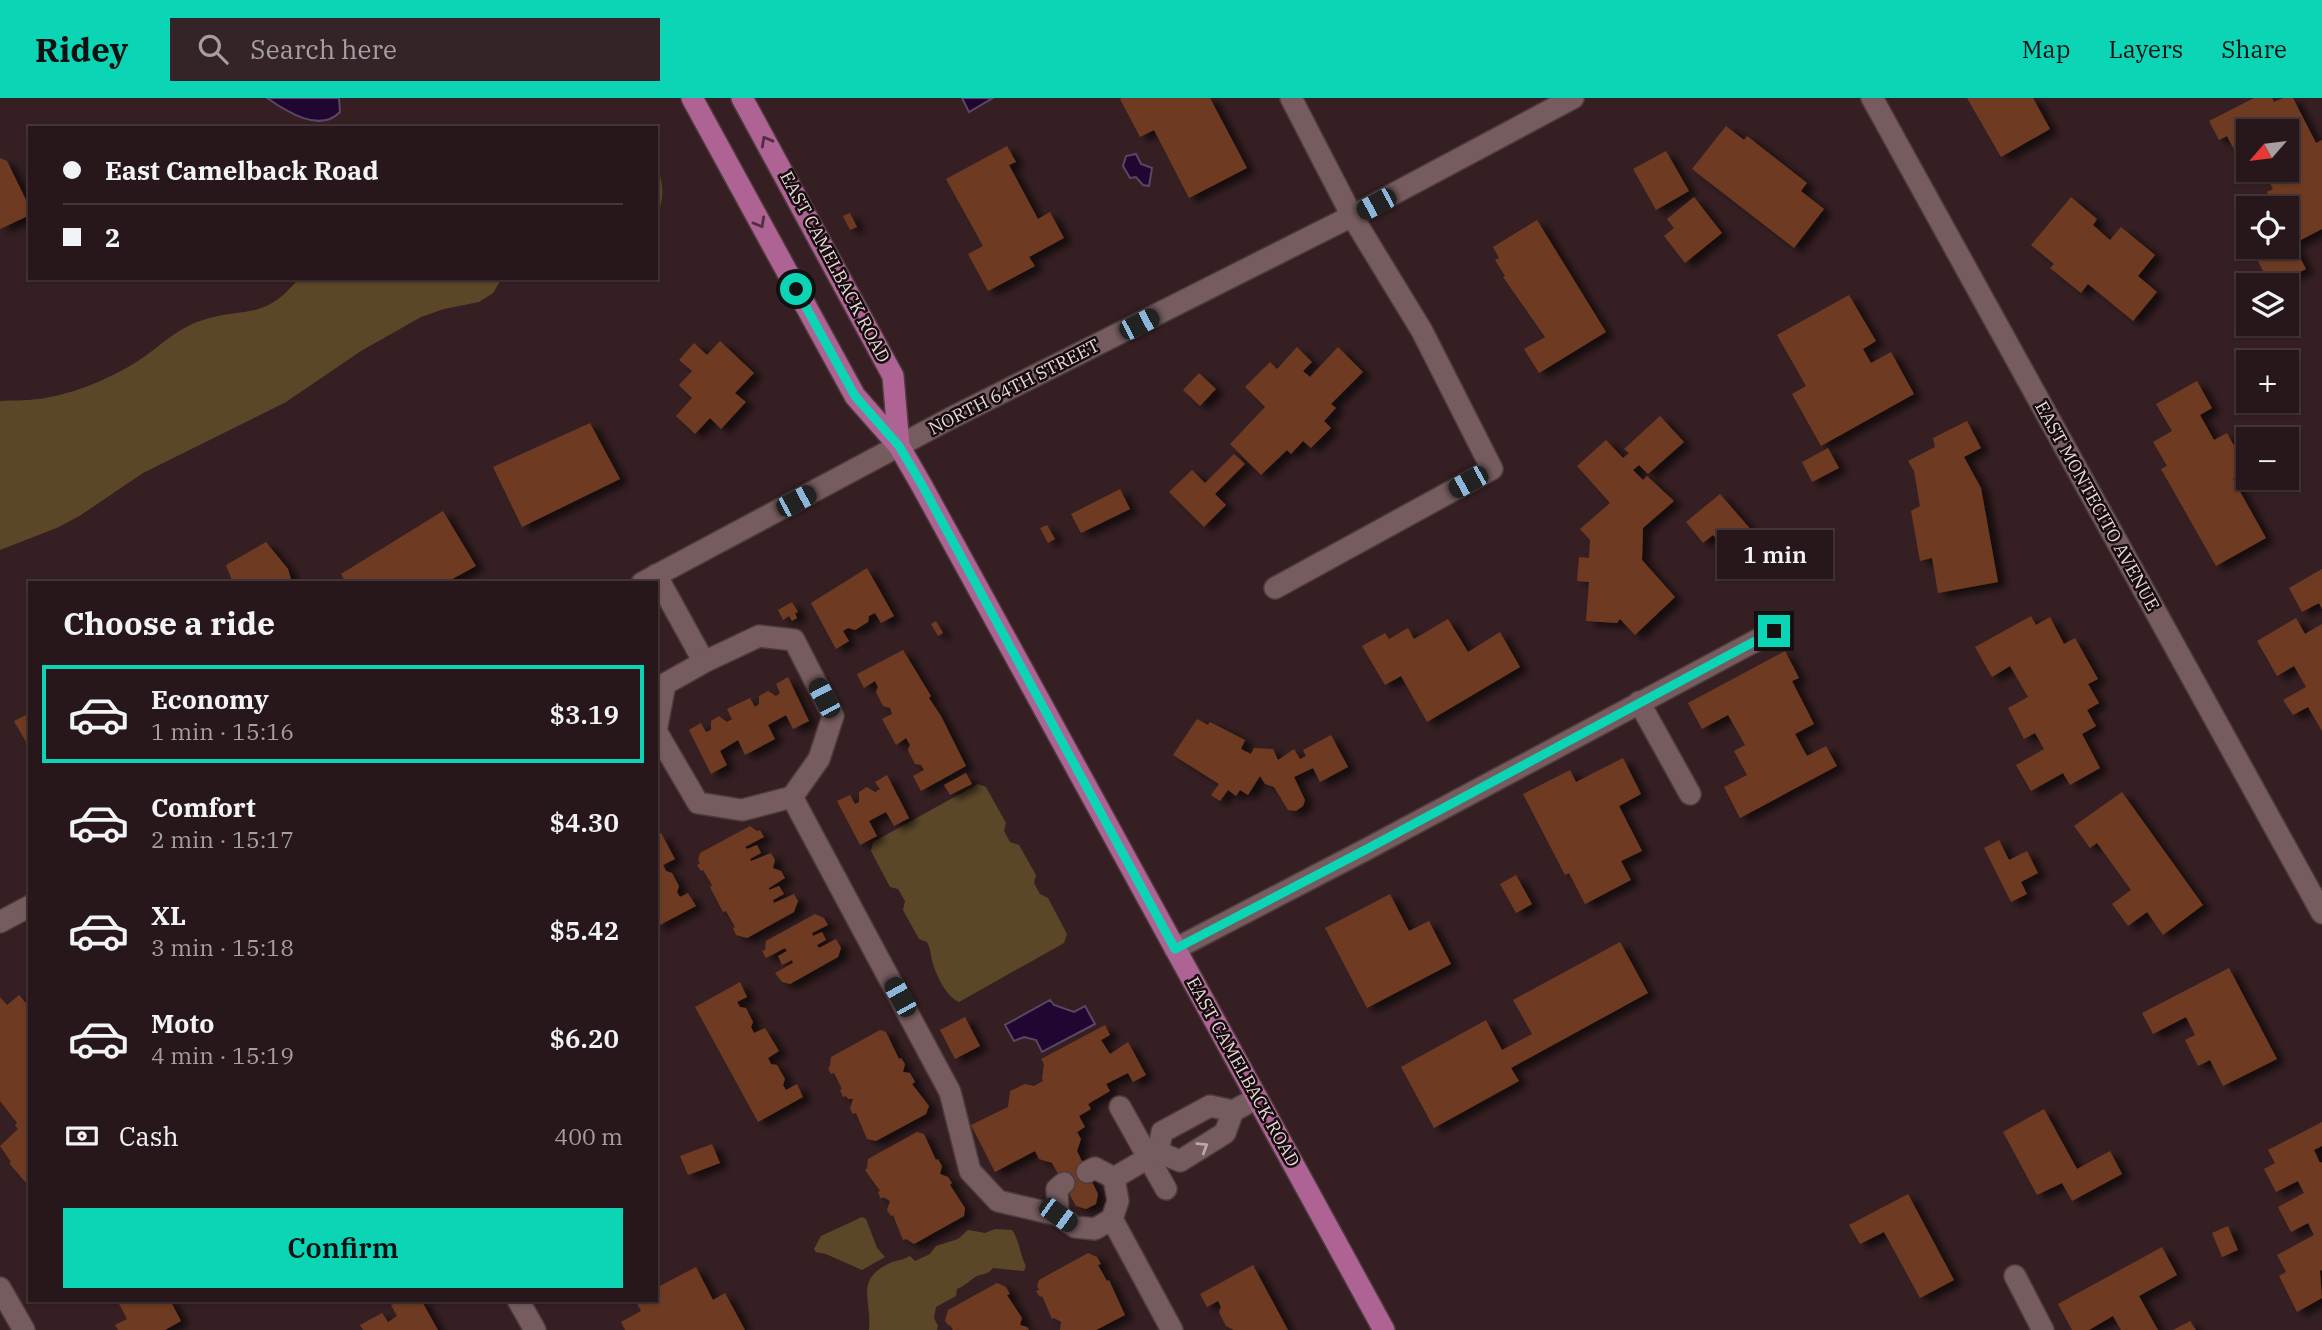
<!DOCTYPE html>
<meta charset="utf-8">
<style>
body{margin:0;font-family:"IBM Plex Serif",serif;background:#342427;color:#f1f3f6;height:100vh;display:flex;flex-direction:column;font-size:26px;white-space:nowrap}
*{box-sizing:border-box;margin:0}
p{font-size:23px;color:#a59fa2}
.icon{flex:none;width:38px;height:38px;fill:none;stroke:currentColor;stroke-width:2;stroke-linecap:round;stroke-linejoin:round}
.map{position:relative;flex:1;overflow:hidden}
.panel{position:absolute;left:28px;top:483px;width:630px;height:721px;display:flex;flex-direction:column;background:#28171a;border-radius:0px;box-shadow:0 2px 5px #0004,0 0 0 2px #443639}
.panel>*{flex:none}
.guide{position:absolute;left:28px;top:28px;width:630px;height:154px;border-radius:0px;box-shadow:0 2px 5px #0004,0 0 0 2px #443639;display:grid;align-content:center;height:154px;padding:0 35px;background:#28171a}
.needle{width:46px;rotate:242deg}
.fabs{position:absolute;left:2236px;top:21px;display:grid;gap:14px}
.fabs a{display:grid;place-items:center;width:63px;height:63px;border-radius:0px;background:#28171a;box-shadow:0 2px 5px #0004,0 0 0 2px #443639;font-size:35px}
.end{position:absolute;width:32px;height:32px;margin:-16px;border:9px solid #0bd5b5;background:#111;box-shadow:0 0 0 4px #111}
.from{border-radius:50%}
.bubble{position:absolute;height:49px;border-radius:0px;background:#28171a;box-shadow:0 2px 5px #0004,0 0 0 2px #443639;font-size:23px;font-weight:600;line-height:49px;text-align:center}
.car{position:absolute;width:21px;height:42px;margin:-21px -10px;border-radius:9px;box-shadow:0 0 5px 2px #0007;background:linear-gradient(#222 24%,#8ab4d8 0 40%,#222 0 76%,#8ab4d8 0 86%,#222 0)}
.guide b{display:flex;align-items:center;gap:24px;height:66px;font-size:26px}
.guide b+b{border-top:2px solid #443639}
.guide i{width:18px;height:18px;background:#f1f3f6}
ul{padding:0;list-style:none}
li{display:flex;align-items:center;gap:21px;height:98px;margin:0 14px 10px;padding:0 21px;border:4px solid transparent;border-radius:0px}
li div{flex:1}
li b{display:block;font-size:26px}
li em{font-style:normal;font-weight:600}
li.current{border-color:#0bd5b5}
li>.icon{width:63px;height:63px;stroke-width:1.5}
h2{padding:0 35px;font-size:32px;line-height:84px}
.pay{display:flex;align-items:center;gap:18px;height:77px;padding:0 35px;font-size:26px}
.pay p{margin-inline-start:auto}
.primary-button{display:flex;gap:14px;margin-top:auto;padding:14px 35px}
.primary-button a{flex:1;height:80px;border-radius:0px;background:#0bd5b5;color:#111;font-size:28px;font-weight:600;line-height:80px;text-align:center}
header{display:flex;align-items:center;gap:42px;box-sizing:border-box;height:98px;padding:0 35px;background:#0bd5b5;color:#111}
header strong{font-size:33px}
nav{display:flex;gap:38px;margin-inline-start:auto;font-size:24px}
.search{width:490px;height:63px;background:#342427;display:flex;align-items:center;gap:18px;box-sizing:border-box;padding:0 24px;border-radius:0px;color:#a59fa2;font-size:26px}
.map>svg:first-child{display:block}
.green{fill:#5b4728}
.water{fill:#1f0732;stroke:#5c4665;stroke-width:2}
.building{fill:#6e3b22;filter:url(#shadow)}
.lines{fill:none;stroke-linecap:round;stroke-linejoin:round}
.minor-casing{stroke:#4d3b3d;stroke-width:24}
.major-casing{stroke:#4d3b3d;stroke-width:24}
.minor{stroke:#765c5f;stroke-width:21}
.major{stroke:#af6394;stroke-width:21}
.oneway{stroke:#532f43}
.oneway2{stroke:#bba7a9}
.route{stroke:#0bd5b5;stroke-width:9}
.labels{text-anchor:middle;stroke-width:5;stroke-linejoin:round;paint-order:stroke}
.street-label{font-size:18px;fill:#e9d9db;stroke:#160c0d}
</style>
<header>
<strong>Ridey</strong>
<div class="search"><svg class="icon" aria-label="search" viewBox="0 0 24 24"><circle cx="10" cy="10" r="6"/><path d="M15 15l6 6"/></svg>Search here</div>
<nav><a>Map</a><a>Layers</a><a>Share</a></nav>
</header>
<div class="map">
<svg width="2322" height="1232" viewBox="0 0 2322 1232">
<defs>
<filter id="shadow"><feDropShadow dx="8" dy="4.5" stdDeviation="3.5" flood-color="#0009"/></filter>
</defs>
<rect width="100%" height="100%" fill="#351f22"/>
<g class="green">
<path d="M656 67C664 85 665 101 656 119Z"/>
<path d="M299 180H502L493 195 479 204 444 211 421 219 361 253 286 304 143 375 81 417 59 429 0 452V303C12 302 25 303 38 301 70 297 105 283 133 266 156 253 173 232 200 223 245 207 263 225 299 180Z"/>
<path d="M978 686 986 689 1006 725 1004 733 1010 744 1019 747 1036 777 1034 785 1040 796 1048 800 1067 836 1064 845 959 904C947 899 937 879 933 866 930 857 932 854 927 844L919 841 903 812 905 803 898 791 890 789 871 753 873 744Z"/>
<polygon points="862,1119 866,1121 877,1150 885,1159 862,1172 826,1156 816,1154 814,1151 821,1138"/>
<path d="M995 1131 1012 1132C1019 1141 1020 1157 1026 1168L1024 1173 993 1170C987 1177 985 1175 977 1178 970 1182 965 1188 957 1191L956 1198 936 1209 934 1220 938 1228 937 1232H869C872 1201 854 1182 890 1165 897 1162 903 1162 910 1158L915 1163 930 1156 936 1148 958 1141 968 1132 985 1135Z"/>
</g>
<g class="water">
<path d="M267 0H339L340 14C320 35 287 14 267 0Z"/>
<polygon points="962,0 993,0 969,14"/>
<polygon points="1136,56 1141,66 1152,70 1149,88 1143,87 1136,79 1130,80 1123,68 1126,58"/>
<polygon points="1050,902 1054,907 1074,914 1085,908 1095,926 1042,954 1036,942 1024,939 1014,943 1005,927"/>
</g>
<g class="building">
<polygon points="1122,0 1210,0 1247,70 1189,100 1154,32 1140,39 1120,1"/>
<polygon points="1967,0 2033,0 2050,31 2001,59"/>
<polygon points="2254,0 2272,0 2274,4 2283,0 2293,0 2316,45 2322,42 2322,131 2293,146 2306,171 2273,187 2270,187 2251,149 2287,149 2287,110 2275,110 2267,94 2273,91 2263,72 2287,72 2287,33 2249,33 2249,56 2239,61 2227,38 2219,42 2209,23"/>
<polygon points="1726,28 1744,42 1747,38 1807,85 1801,93 1824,111 1794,150 1692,71"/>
<polygon points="1007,48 1016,64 1009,67 1038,121 1050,114 1064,140 1029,159 1035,168 988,193 968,156 983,148 946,81"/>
<polygon points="1666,53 1689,93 1656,112 1633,71"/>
<polygon points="0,60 7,63 30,110 30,117 0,131"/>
<polygon points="1694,99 1722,135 1685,165 1664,138 1674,130 1667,121"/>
<polygon points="2071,99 2097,121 2093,127 2110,142 2121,129 2155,157 2138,178 2157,194 2133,223 2088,186 2081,195 2050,170 2054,166 2031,147"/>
<polygon points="850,115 857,129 850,132 843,118"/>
<polygon points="1537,122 1606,234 1539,275 1524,251 1545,239 1503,179 1505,178 1495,162 1499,160 1493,149"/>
<polygon points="1849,197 1876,243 1863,251 1871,265 1891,254 1914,296 1821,348 1792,296 1806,288 1777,237"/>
<polygon points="720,243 754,275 735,295 746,304 721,331 710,320 695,336 676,318 692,300 679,287 692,273 679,262 694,245 707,257"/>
<polygon points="1297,249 1312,264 1303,273 1310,279 1338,249 1363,274 1331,306 1336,310 1324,323 1331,330 1311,350 1303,343 1291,356 1287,352 1261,377 1230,346 1265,309 1245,289 1270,264 1277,271"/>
<polygon points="1199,275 1216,291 1200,308 1183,292"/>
<polygon points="2197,283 2212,310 2200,317 2214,342 2227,335 2248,373 2233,381 2266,440 2216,468 2161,371 2167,368 2153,344 2172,333 2156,306"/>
<polygon points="1660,318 1684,344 1648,376 1639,367 1633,372 1643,382 1647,378 1674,403 1643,430 1642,462 1675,499 1635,537 1620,521 1617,525 1586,523 1589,484 1577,483 1579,459 1589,460 1590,442 1580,431 1610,405 1577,368 1606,342 1623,360 1629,355 1624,351"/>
<polygon points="1967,323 1981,350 1964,359 1981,390 1998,484 1938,495 1932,460 1920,463 1911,413 1920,408 1914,373 1908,363 1935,349 1933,340"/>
<polygon points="590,325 620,381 522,429 493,369"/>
<polygon points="1828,350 1839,370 1812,384 1802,364"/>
<polygon points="1234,356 1245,366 1215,396 1226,407 1204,429 1169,394 1192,372 1205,385"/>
<polygon points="1120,391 1130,411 1081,435 1071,416"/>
<polygon points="1720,396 1753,434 1729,455 1713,437 1703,445 1686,424"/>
<polygon points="443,413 476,468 445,485 346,485 341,476"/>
<polygon points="1047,427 1055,441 1048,445 1040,430"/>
<polygon points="266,444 288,471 292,485 233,485 226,467"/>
<polygon points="867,470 894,518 881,525 875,515 869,518 868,524 855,532 848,530 843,533 849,543 836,551 811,505"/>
<polygon points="2322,471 2322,511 2319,505 2302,514 2289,490"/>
<polygon points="792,504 798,514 795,515 797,520 792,523 789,518 783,522 778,512"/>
<polygon points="2031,518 2036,527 2050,519 2064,546 2075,540 2098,581 2088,586 2099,605 2087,612 2096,628 2082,636 2100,670 2070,687 2063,675 2031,693 2016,667 2044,651 2035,635 2024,641 2008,610 2028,599 2010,568 1992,579 1975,549"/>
<polygon points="2296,520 2305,536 2322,526 2322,633 2308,609 2293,617 2283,602 2306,589 2294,568 2277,578 2257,543"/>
<polygon points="1448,521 1468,554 1500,534 1520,569 1427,624 1401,578 1385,587 1362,548 1385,535 1389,541 1408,530 1414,541"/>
<polygon points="936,523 943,535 938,538 931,526"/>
<polygon points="903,552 931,598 929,600 941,618 966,668 921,693 913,678 924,672 921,667 915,666 908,652 910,647 906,640 896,647 882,621 892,616 890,610 883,608 876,594 878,589 875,583 864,590 857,576"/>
<polygon points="1785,553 1799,580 1792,583 1814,626 1795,636 1807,658 1826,648 1837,668 1740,720 1724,689 1747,677 1734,653 1745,647 1728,617 1702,631 1688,605"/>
<polygon points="788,579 809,623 793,631 786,617 768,627 775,641 745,657 738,642 720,653 727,667 711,676 689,632 701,625 706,634 711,632 711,623 719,618 727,624 732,621 727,611 750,600 755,609 759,606 759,598 768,593 776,598 780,595 776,586"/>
<polygon points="30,615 30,651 14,623"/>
<polygon points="1197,621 1208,627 1210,624 1245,642 1241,651 1251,656 1254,650 1273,651 1278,662 1294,651 1300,661 1306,658 1303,652 1331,637 1348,669 1320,684 1313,670 1294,679 1305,702 1303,708 1296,713 1288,712 1274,689 1265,686 1260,678 1248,697 1240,692 1236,698 1228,692 1220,703 1211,697 1219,686 1173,657"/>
<polygon points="1623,660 1641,696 1619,708 1642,753 1621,763 1631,782 1585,806 1569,775 1565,777 1523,696 1570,672 1576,684"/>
<polygon points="966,675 972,686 950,697 944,687"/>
<polygon points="887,677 909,720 894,728 886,714 869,723 877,738 860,747 837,703 850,697 855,706 859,704 859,694 867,689 875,694 880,691 875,684"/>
<polygon points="2122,694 2203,807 2163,837 2147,814 2128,828 2112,806 2131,792 2097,745 2090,750 2074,728"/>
<polygon points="750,728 757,733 760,732 764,739 745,749 747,751 757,747 761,755 750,761 751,763 771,755 775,762 773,770 781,773 785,780 769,790 769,792 779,788 784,796 773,802 774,805 794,796 798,803 794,814 747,840 736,837 733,830 735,829 726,813 723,814 710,789 712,787 703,772 701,773 697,767 700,765 698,762 700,755"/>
<polygon points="661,735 675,761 663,767 666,773 672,775 679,788 677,794 680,799 688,795 696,808 656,829 656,738"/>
<polygon points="1999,742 2009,762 2027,753 2038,775 2021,784 2027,796 2011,804 1984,750"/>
<polygon points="1516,777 1532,806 1516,815 1500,786"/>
<polygon points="1390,796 1409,833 1429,823 1451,866 1367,910 1325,830"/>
<polygon points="815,816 824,820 828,827 812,835 813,838 822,834 826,842 817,847 819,850 836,841 841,850 838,859 790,886 782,884 775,875 793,865 792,862 782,867 778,858 787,853 785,850 766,860 762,853 765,852 766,843"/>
<polygon points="1620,844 1648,895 1511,970 1519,983 1434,1030 1401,969 1486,922 1502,952 1532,936 1513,902"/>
<polygon points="2229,870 2277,961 2223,988 2210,962 2198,968 2185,942 2195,937 2186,919 2153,936 2142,915"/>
<polygon points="740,884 747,899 737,904 740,909 746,910 753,924 751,929 754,935 765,930 779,953 768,960 771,966 777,967 785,981 783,987 786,992 797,986 803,999 758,1024 695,909"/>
<polygon points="19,897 30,910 30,1082 26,1085 9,1065 11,1064 0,1048 18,1031 15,1027 17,1025 0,1003 0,899 7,907"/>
<polygon points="965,919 980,948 955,961 940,932"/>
<polygon points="1105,927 1110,937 1101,942 1110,956 1128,944 1146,977 1133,984 1128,975 1106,986 1110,993 1088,1006 1091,1011 1079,1018 1085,1029 1077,1034 1081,1041 1077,1053 1098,1096 1096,1106 1086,1111 1076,1108 1052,1065 1039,1061 1035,1053 995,1074 971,1027 1008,1009 1010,993 1025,986 1034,988 1043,983 1042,980 1044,966 1041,961"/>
<polygon points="880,932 886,934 899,961 901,960 905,966 903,974 910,975 915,984 912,986 929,1008 926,1016 876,1043 867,1041 856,1015 853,1016 850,1011 853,1001 848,1001 846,998 843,999 840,992 842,991 834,975 831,976 828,970 830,968 831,959"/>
<polygon points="2044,1011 2077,1071 2110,1053 2122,1076 2072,1103 2062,1085 2037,1097 2003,1034"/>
<polygon points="2322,1024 2322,1048 2314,1052 2320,1065 2322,1064 2322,1172 2320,1173 2322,1200 2297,1214 2279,1178 2286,1174 2277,1157 2314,1137 2308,1125 2291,1134 2278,1109 2304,1095 2298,1083 2276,1094 2264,1071 2275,1065 2268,1052"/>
<polygon points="917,1034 924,1036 936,1062 938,1061 942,1068 940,1076 948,1079 952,1085 950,1087 965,1110 964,1118 914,1146 906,1141 903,1142 893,1117 891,1118 887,1112 890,1103 883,1099 881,1101 878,1094 880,1093 865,1072 867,1070 868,1061"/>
<polygon points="712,1046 720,1065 688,1077 680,1058"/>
<polygon points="1908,1096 1954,1182 1920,1200 1884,1134 1860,1146 1849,1127"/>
<polygon points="2228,1128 2238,1152 2222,1159 2212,1135"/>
<polygon points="2162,1149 2177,1177 2139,1198 2158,1232 2121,1232 2113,1218 2089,1232 2072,1232 2058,1206"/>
<polygon points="1088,1155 1097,1159 1101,1166 1098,1167 1107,1183 1109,1182 1125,1217 1096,1232 1060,1232 1061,1224 1054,1220 1052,1221 1042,1198 1040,1199 1036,1193 1039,1192 1037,1188 1039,1182"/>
<polygon points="1253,1167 1288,1232 1234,1232 1226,1228 1219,1214 1221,1209 1218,1203 1207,1209 1200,1196"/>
<polygon points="696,1169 713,1202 725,1195 745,1232 625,1232 621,1224 641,1213 635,1202 656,1202 656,1190"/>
<polygon points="997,1185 1006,1189 1010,1196 1007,1197 1022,1220 1020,1227 1027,1229 1029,1232 953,1232 950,1227 949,1228 945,1223 948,1212"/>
<polygon points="117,1202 170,1202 181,1223 165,1232 118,1232 115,1227 127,1221"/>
<polygon points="400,1202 421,1202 438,1232 363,1232 360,1227 382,1215 388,1224 397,1218 391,1207"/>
<polygon points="2190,1223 2196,1232 2173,1232"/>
</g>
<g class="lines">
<defs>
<g id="minor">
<polyline points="1872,0 2322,815"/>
<polyline points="656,477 704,564"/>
<polyline points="642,485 949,321 1352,118 1573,0"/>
<polyline points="1275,490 1492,371 1422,233 1352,118 1291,0"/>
<polyline points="1639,604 1690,696"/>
<polyline points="656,633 665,586 704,564 759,538 794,542 833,618 819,661 792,699 742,712 698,705 656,633"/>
<polyline points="792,699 950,994 970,1073 998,1103 1058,1117 1075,1129 1095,1131 1112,1121"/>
<polyline points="0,824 30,808"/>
<polyline points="1175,851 1365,752 1774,533"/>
<polyline points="1120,1009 1166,1091"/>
<polyline points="1158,1054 1162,1034 1210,1008 1233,1013 1257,1000"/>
<polyline points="1158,1054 1180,1063 1225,1035 1233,1013"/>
<polyline points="1087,1074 1095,1070 1114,1080 1158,1054"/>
<polyline points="1114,1080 1118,1103 1112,1121 1172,1232"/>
<polyline points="1058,1117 1057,1091 1064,1085"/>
<polyline points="2015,1178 2043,1232"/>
<polyline points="0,1190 24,1232"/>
<polyline points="518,1202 535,1232"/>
</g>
<g id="major">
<polyline points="692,0 855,298 899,348 922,388 1384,1232"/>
<polyline points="742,0 893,278 899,348"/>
</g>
</defs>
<use href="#minor" class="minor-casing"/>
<use href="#major" class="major-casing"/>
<use href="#minor" class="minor"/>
<use href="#major" class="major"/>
</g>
<defs><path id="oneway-chevron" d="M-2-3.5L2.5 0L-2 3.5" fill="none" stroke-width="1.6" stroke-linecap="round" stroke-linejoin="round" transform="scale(1.75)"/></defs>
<g class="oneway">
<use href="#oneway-chevron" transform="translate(766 43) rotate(-119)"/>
<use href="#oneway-chevron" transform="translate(760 125) rotate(61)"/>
</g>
<use class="oneway2" href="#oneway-chevron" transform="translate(1203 1049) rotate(-32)"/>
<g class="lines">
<polyline class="route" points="796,191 855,298 899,348 922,387 1175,851 1365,752 1774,533"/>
</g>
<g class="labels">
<g class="street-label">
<text transform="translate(835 169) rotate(62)" y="6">EAST CAMELBACK ROAD</text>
<text transform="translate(1014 289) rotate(-27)" y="6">NORTH 64TH STREET</text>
<text transform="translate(2097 408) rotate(61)" y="6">EAST MONTECITO AVENUE</text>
<text transform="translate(1243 974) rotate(61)" y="6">EAST CAMELBACK ROAD</text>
</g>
</g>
</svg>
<div class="fabs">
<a><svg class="needle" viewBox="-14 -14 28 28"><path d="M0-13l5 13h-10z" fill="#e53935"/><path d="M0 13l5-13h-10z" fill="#a59fa2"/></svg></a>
<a><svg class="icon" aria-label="locate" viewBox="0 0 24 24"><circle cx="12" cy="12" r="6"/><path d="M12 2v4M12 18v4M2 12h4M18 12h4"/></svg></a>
<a><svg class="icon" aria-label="layers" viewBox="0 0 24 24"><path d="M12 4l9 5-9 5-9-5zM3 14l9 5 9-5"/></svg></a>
<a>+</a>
<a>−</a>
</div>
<i class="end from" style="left:796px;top:191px"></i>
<i class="end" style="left:1774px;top:533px"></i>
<div class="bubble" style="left:1717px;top:432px;width:116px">1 min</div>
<i class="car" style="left:1376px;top:106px;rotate:242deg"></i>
<i class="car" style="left:1139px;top:226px;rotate:63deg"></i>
<i class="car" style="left:1468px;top:384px;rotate:241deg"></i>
<i class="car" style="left:796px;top:403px;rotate:62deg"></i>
<i class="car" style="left:824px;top:600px;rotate:332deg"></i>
<i class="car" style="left:900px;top:899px;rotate:331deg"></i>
<i class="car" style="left:1058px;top:1117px;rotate:126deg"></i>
<div class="guide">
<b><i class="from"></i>East Camelback Road</b>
<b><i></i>2</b>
</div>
<section class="panel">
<h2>Choose a ride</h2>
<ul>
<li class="current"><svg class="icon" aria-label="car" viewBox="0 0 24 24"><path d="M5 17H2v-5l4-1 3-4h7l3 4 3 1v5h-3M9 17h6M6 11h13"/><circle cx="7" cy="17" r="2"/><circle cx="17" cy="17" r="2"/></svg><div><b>Economy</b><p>1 min · 15:16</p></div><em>$3.19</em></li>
<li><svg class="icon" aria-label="car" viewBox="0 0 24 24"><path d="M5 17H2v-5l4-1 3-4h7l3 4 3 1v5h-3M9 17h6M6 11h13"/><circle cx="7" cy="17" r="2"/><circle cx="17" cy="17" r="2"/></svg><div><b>Comfort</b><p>2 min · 15:17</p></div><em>$4.30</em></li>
<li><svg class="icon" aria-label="car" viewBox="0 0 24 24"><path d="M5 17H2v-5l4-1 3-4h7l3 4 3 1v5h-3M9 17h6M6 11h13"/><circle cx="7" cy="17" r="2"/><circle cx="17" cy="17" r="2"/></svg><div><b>XL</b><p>3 min · 15:18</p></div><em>$5.42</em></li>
<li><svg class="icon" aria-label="car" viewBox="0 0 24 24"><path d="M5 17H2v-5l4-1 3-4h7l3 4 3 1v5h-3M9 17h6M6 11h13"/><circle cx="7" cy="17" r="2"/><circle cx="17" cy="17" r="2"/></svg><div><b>Moto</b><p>4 min · 15:19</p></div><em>$6.20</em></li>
</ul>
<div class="pay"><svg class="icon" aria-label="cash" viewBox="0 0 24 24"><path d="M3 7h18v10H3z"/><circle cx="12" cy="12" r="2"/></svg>Cash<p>400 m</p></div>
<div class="primary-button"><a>Confirm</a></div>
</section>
</div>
